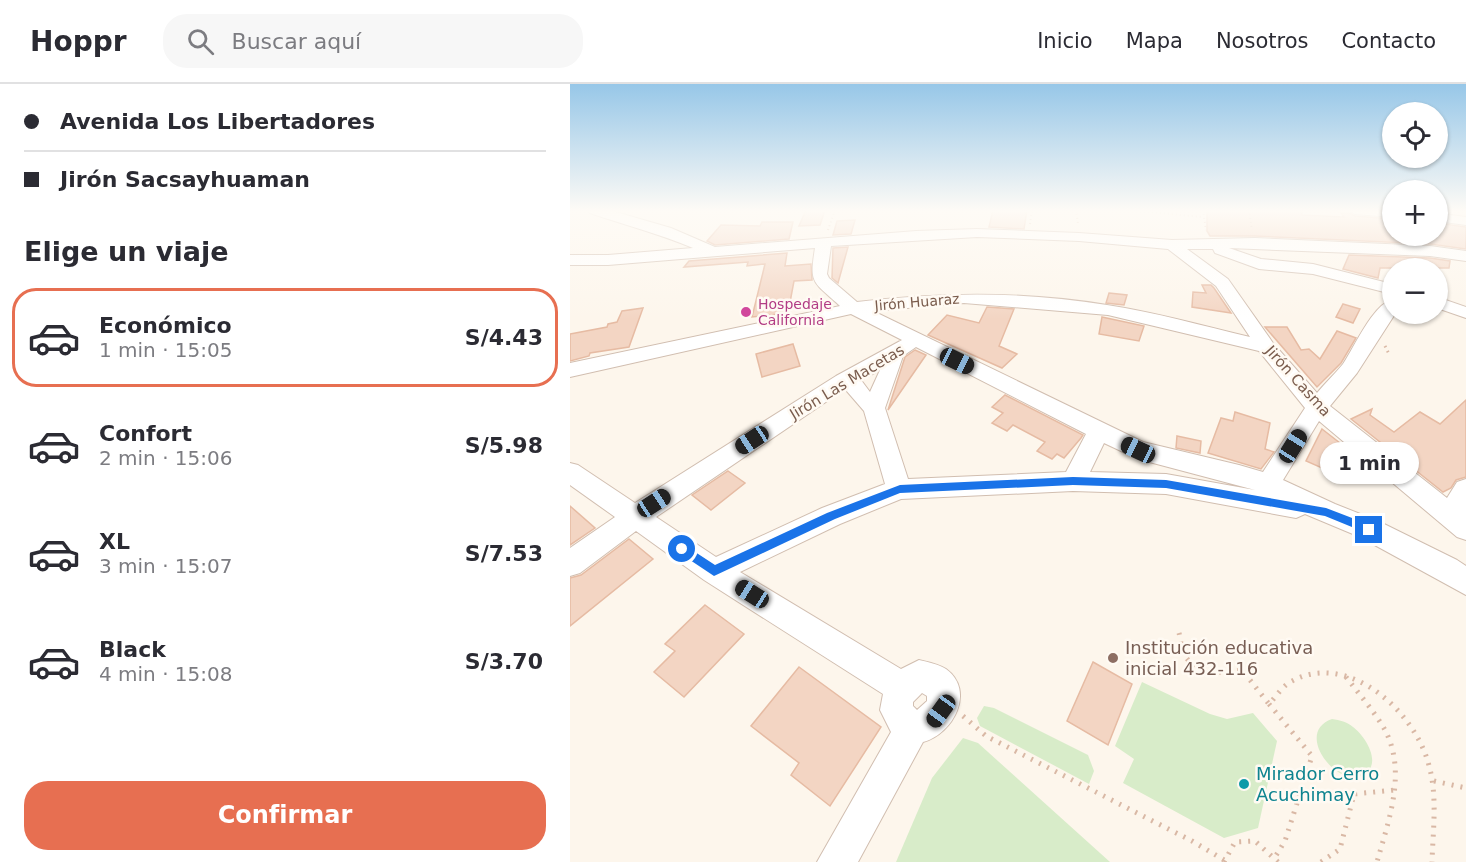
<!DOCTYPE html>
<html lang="es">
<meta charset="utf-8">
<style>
body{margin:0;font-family:"DejaVu Sans",sans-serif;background:#f7f7f7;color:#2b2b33;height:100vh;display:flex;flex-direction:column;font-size:22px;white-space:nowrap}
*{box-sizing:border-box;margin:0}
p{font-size:20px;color:#7c7c81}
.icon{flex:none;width:33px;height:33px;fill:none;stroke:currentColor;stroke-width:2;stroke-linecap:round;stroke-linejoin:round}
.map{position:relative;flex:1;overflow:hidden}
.details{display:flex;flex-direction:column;background:#fff;width:570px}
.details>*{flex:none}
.guide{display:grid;align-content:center;height:132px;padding:0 24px;background:#fff}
.fabs{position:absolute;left:812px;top:18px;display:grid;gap:12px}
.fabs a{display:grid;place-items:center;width:66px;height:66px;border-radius:50%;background:#fff;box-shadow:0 2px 4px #0004;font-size:30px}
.end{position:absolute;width:27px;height:27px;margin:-14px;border:8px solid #1a73e8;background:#fff;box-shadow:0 0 0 3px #fff}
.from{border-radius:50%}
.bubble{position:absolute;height:42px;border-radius:21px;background:#fff;box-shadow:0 2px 4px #0004;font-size:20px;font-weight:800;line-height:42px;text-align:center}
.car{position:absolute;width:18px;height:36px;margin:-18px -9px;border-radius:8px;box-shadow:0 0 4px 2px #0007;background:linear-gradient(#222 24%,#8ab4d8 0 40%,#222 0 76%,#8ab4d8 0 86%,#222 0)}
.guide b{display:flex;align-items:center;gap:21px;height:57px;font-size:22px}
.guide b+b{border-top:2px solid #e1e1e2}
.guide i{width:15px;height:15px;background:#2b2b33}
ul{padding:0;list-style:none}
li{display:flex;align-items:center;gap:18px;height:99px;margin:0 12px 9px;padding:0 12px;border:3px solid transparent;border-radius:24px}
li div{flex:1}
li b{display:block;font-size:22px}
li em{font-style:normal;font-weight:800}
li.active{border-color:#e76f51}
li>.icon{width:54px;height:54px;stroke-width:1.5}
h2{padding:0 24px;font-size:27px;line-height:72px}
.action{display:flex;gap:12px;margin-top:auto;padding:12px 24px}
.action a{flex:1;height:69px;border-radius:24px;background:#e76f51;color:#fff;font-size:24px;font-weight:800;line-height:69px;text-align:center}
header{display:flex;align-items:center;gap:36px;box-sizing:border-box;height:84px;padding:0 30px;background:#fff;border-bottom:2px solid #e1e1e2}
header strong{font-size:28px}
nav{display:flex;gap:33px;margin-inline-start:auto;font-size:21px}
.search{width:420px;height:54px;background:#f7f7f7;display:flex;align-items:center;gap:15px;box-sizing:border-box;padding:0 21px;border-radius:24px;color:#7c7c81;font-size:22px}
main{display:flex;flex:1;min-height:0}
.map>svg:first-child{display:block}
.green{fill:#d8ecc9}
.building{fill:#f3d5c3;stroke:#e6bba3;stroke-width:1.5}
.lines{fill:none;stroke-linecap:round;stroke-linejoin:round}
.minor-casing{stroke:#d1beb0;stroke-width:2}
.path-far2{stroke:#d9b8a5;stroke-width:2;stroke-dasharray:1 3;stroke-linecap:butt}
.path-far1{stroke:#d9b8a5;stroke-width:3;stroke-dasharray:1.5 4;stroke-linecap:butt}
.path{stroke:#d9b8a5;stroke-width:5;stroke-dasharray:2 7;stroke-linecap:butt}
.minor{fill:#fff;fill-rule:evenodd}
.route{fill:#1a73e8}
.hotel-dot{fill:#d1479c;stroke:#fffaf3;stroke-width:2}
.education-dot{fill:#8d6e63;stroke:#fffaf3;stroke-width:2}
.culture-dot{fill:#0f9aa8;stroke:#fffaf3;stroke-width:2}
.labels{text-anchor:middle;stroke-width:5;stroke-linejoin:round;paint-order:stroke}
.far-street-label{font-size:14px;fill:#7a5c4d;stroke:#fffaf3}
.far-hotel-label{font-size:14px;fill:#b23c85;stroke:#fffaf3;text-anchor:start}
.street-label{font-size:15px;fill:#7a5c4d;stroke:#fffaf3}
.near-education-label{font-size:18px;fill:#785e54;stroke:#fffaf3;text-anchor:start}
.near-culture-label{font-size:18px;fill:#0d838f;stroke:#fffaf3;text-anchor:start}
</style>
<header>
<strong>Hoppr</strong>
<div class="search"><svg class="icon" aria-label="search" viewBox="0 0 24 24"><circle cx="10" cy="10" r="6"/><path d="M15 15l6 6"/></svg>Buscar aquí</div>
<nav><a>Inicio</a><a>Mapa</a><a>Nosotros</a><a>Contacto</a></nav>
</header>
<main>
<section class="details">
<div class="guide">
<b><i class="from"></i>Avenida Los Libertadores</b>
<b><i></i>Jirón Sacsayhuaman</b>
</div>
<h2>Elige un viaje</h2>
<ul>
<li class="active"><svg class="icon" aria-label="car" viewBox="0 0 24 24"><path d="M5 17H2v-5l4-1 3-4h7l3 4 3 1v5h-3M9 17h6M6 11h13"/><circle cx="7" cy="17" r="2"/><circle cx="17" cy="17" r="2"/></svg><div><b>Económico</b><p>1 min · 15:05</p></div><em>S/4.43</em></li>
<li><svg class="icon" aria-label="car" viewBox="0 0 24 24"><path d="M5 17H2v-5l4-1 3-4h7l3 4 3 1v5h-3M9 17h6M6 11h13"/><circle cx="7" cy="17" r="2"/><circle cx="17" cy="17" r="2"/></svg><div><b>Confort</b><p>2 min · 15:06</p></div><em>S/5.98</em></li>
<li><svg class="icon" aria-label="car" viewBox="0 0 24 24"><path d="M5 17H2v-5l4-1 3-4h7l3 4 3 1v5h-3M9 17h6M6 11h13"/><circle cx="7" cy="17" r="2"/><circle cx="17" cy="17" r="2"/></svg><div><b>XL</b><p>3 min · 15:07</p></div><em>S/7.53</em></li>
<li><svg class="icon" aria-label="car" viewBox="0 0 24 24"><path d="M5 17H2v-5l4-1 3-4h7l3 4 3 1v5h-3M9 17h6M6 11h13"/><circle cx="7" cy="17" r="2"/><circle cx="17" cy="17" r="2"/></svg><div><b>Black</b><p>4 min · 15:08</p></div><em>S/3.70</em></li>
</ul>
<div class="action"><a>Confirmar</a></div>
</section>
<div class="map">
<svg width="896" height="778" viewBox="0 0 896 778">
<rect width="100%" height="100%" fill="#fdf6ec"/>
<g class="green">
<polygon points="572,598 640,630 657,635 683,629 707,657 688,744 654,754 553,699 564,675 545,662"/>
<polygon points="414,622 424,624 518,671 524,687 519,700 410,642 407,634"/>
<path d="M762 635C770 636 777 638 783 643 795 652 812 678 795 690 770 708 722 649 762 635Z"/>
<polygon points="393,654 408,659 540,778 326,778 362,694"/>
</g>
<g class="building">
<polygon points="236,126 255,126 250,141 229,142"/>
<polygon points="423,126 457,126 454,145 419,143"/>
<polygon points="637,126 731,126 732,131 774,133 771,129 779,129 785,132 822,135 822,152 867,152 867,139 896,143 896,165 860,160 685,152 640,152 637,147"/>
<polygon points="285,136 281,150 263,151 267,137"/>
<polygon points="192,138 223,138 219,155 145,161 137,157 151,141 190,142"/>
<polygon points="278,163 268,199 262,194 263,164"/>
<polygon points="217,169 215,182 241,180 242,196 224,197 218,229 182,233 195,180 177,182 178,178 114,183 119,177"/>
<polygon points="779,171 860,174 880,177 879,184 810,184 808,194 773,185"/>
<polygon points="632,201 641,201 644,204 661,229 622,223 623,208 636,209"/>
<polygon points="539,209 557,211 554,221 536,219"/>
<polygon points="773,220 790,225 783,239 766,233"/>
<polygon points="417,223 444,225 429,262 447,270 432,284 358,251 377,231 409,239"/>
<polygon points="73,224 59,263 20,269 19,272 0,277 0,250 37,243 38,240 47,238 52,227"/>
<polygon points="532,233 574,242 569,257 529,250"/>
<polygon points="695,243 717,243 731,266 739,265 750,275 767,247 786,254 771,279 747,303"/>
<polygon points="223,260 230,282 192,293 186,270"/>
<polygon points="345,266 356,271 318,326 335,273"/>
<polygon points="435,311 513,351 511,354 494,374 487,370 482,375 467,367 475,358 443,341 437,347 422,339 433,329 422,323"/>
<polygon points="896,316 896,393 886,396 881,404 873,408 781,335 802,325 800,331 824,348 850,328 870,340"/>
<polygon points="665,328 700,339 695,365 704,368 691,385 638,369 651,334 663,337"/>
<polygon points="752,345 784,370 781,378 775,375 768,391 736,377"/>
<polygon points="607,352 631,357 630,369 606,364"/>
<polygon points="158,387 175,399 141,426 122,411"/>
<polygon points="0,422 25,444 0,461"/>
<polygon points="59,455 83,475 0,542 0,494 11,491"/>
<polygon points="135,521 174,550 114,613 84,588 105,567 95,560"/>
<polygon points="523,578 562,600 538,661 497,637"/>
<polygon points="229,583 311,643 260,722 221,691 229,679 181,642"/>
</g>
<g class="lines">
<defs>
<g id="minor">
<path d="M18 126H39L101 144 145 163 346 147 407 145 509 149 602 156 685 154 860 162 896 167V177L860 172 659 164 691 175 743 180 822 200V210L743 190 689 185 645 169 643 165H617L658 195 703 259 747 309C755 299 765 290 773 280 784 264 803 220 822 216V230H825L787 289 760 322 877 414 887 398 896 395V456L887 453 749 337 713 396 765 420 808 437 887 476 896 482V511L790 453 735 430 726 434 596 410 503 407 331 415 270 440 170 488 331 585 349 576C358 578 368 580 376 585 406 607 383 650 353 658L288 778H247L321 648 310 626 313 610 134 496 66 447 10 489 0 492V464L45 433 0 401V379L8 381 65 419 266 292 332 256 281 230 0 293V279L270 222C243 197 239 201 245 164L38 181H0V171H38L123 164C90 150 55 141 20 129ZM407 153 509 157 598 165 646 202 680 253C633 242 585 228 537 221 453 207 372 208 287 218L259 194 257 190 261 162ZM394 219 538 231 689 267 735 324 693 388 669 381 573 358 303 227ZM346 263 516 350 496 388 338 395 315 324 333 272ZM310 286 300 308 291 296ZM275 305 294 327 315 400 252 424 146 473 86 433ZM534 359 568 375 685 406 596 390 520 388ZM352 609 357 612V617L347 626 343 622V618Z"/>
<polygon points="778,126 822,126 822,133 785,130"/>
<polygon points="867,129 896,133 896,141 867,137"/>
<polygon points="867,213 896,223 896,234 867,224"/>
</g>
</defs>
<use href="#minor" class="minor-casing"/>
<g class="path-far2">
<polyline points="506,126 508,140"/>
<polyline points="558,126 633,133"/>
<polyline points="633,126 636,146"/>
<polyline points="679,126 682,146"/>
<polyline points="460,140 462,126"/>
<polyline points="258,146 265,126"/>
</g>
<polyline class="path-far1" points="815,262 819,270"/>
<g class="path">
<path d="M609 549C611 556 611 566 615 572 628 591 653 589 672 586L699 620C706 613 712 602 722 597 778 567 843 626 858 678 868 711 863 744 862 778"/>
<path d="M776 593C789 610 804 627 815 646 837 688 819 735 807 778"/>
<polyline points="699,620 742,672 715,757 705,773"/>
<polyline points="393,632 416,652 622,757 654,776"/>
<polyline points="864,697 896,704"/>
<polyline points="654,778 665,758 685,757 708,778"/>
<polyline points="751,778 770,765 784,710 825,706"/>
</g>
<use href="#minor" class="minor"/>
</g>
<linearGradient id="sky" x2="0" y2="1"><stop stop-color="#97c7e8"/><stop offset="0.54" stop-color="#fefbf6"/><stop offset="1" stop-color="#fefbf6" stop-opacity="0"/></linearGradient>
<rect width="896" height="235" fill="url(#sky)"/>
<polygon class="route" points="503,393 596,396 756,424 803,442 804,446 799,450 755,432 596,404 503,401 330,409 265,435 144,492 108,468 107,465 112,460 116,462 145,481 257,429 330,401"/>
<circle class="hotel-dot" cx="176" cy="228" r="6"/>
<circle class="education-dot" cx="543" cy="574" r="6"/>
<circle class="culture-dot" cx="674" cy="700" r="6"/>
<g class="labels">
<g class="far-street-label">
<text transform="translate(347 218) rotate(-5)" y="5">Jirón Huaraz</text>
</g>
<g class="far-hotel-label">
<text x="188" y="225">Hospedaje<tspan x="188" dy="16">California</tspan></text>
</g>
<g class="street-label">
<text transform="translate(728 297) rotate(48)" y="5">Jirón Casma</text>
<text transform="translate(277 298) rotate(-31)" y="5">Jirón Las Macetas</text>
</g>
<g class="near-education-label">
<text x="555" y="570">Institución educativa<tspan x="555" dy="21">inicial 432-116</tspan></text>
</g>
<g class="near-culture-label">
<text x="686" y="696">Mirador Cerro<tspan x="686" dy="21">Acuchimay</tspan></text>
</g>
</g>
</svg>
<div class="fabs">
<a><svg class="icon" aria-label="locate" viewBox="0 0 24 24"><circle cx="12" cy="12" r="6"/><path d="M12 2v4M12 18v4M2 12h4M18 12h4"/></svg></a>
<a>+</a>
<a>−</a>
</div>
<i class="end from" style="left:112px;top:465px"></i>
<i class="end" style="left:799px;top:446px"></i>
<div class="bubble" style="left:750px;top:358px;width:99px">1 min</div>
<i class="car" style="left:387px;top:277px;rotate:116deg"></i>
<i class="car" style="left:182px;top:356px;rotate:237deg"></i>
<i class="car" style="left:723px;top:362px;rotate:32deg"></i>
<i class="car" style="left:568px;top:366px;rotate:295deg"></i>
<i class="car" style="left:84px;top:419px;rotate:57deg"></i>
<i class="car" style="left:182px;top:510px;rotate:302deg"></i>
<i class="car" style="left:371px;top:627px;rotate:216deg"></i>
</div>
</main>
